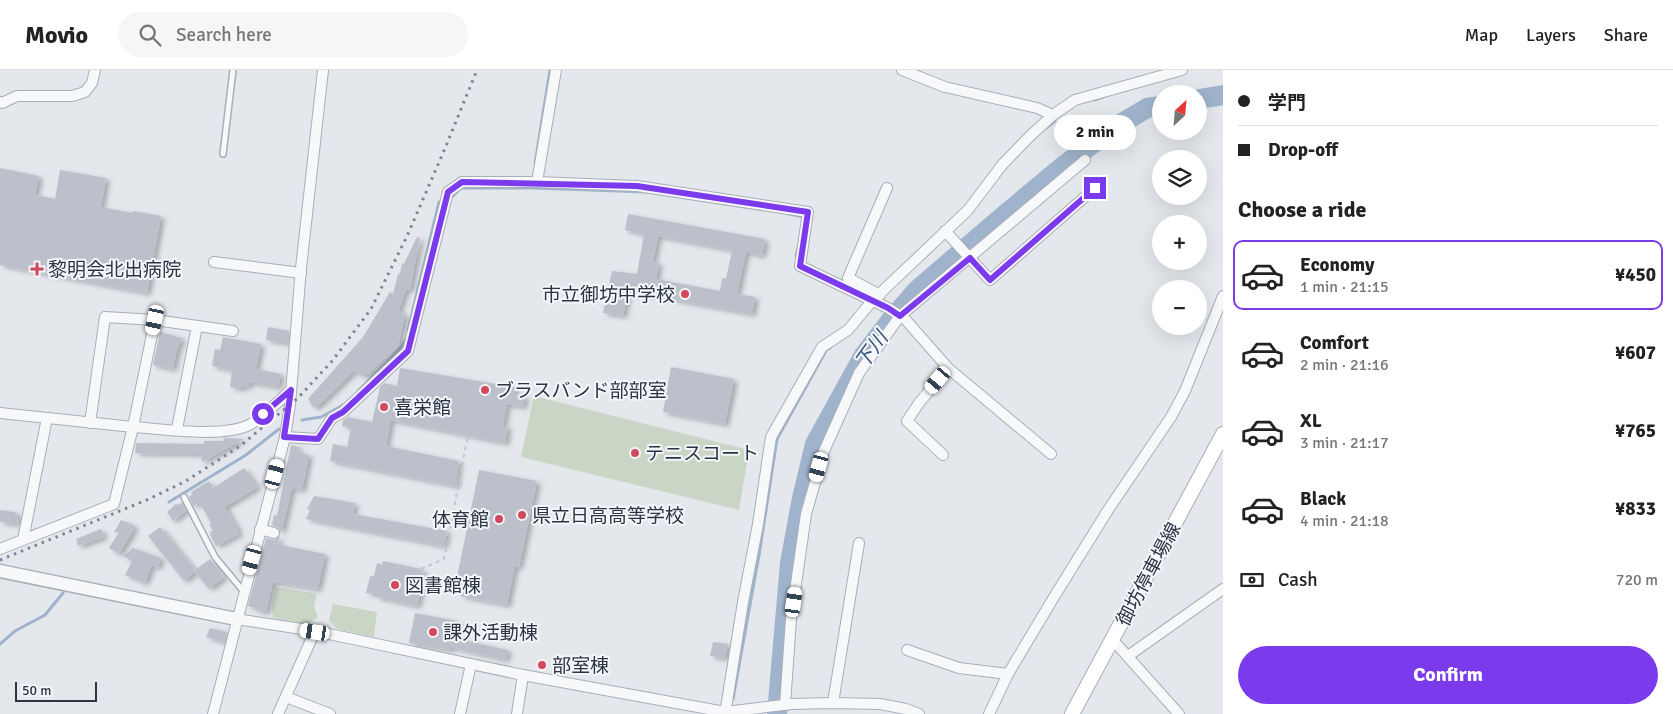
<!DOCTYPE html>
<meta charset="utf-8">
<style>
body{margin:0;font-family:Signika,"Noto Sans JP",sans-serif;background:#f6f6f6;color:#222;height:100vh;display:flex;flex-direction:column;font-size:19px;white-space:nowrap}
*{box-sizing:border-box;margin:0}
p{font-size:16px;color:#767676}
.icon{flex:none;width:28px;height:28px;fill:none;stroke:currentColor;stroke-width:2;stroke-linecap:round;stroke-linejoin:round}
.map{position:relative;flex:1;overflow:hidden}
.details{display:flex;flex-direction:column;background:#fff;width:450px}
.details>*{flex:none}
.guide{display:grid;align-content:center;height:110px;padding:0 15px;background:#fff}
.needle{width:32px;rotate:26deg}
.controls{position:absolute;left:1152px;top:15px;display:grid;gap:10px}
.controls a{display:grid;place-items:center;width:55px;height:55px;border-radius:50%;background:#fff;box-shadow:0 5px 20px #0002;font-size:25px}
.scale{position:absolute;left:15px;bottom:12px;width:82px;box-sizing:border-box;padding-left:5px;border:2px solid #2b3445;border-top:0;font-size:14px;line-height:18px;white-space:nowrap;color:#2b3445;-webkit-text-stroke:4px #f4f6f9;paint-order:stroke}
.end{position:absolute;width:22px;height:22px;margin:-11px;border:6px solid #7c3aed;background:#fff;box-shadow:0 0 0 2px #fff}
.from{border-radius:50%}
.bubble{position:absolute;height:35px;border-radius:18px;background:#fff;box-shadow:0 5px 20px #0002;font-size:16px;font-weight:800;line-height:35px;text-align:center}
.car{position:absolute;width:15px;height:30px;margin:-15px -8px;border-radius:6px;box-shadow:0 0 4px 1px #0007;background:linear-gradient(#fff 24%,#345 0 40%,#fff 0 76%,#345 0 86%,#fff 0)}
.guide b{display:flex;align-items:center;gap:18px;height:48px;font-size:19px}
.guide b+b{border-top:1px solid #e0e0e0}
.guide i{width:12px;height:12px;background:#222}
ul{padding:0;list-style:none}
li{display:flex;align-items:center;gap:15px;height:70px;margin:0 10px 8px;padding:0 5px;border:2px solid transparent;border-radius:10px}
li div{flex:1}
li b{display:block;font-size:19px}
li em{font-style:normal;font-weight:800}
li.active{border-color:#7c3aed}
li>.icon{width:45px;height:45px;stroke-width:1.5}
h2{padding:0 15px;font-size:22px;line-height:60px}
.pay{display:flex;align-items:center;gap:12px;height:55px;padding:0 15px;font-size:19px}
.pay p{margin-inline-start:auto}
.cta{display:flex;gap:10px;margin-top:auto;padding:10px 15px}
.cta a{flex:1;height:58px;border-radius:30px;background:#7c3aed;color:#fff;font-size:20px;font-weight:800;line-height:58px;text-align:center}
header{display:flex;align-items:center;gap:30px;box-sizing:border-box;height:70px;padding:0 25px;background:#fff;border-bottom:1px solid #e0e0e0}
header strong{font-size:24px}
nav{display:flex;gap:28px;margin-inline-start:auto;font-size:18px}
.search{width:350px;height:45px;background:#f6f6f6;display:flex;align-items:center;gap:12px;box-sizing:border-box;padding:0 18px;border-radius:28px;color:#767676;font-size:19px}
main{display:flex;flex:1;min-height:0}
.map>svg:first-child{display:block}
.green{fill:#c9d6c5}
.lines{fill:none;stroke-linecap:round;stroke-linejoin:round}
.stream{stroke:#9fb4cc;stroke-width:3}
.river{stroke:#9fb4cc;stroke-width:20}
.building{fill:#bbc0ca;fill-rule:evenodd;filter:url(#shadow)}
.service-casing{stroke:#a9aeb7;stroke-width:8}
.minor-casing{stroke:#a9aeb7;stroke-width:12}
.tertiary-casing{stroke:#a9aeb7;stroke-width:15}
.secondary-casing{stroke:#a9aeb7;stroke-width:16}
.path{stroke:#c2c5cb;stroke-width:2;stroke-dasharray:4 4;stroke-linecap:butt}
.service{stroke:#f7f8fa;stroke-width:5}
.minor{stroke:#f7f8fa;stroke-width:10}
.tertiary{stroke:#f7f8fa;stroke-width:12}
.secondary{stroke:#fff;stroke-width:14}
.rail{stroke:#7d8696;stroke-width:3;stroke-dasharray:2.5 5;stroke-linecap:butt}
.route{stroke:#7c3aed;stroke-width:6}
.poi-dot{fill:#d1495b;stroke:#f4f6f9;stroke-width:2}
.labels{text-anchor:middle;stroke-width:4;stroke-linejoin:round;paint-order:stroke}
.poi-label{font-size:19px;fill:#2b3445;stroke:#f4f6f9;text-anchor:start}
.street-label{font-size:19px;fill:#2b3445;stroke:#f4f6f9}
.water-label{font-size:20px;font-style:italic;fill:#34527a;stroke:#f4f6f9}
</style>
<header>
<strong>Movio</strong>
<div class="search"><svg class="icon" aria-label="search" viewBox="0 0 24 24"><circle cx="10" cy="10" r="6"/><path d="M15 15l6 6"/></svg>Search here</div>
<nav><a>Map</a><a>Layers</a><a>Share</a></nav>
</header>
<main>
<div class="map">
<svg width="1223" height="644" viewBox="0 0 1223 644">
<defs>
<filter id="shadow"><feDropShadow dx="4" dy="2.5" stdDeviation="2.5" flood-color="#0004"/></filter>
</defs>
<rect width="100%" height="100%" fill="#e4e7ec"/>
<g class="green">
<polygon points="534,326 749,380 739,440 521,387"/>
<polygon points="276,517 317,524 314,536 318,547 308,554 273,548 272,535"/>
<polygon points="333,534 377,542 374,567 337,559 329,550"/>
</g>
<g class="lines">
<g class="stream">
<polyline points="1094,30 1103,27"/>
<polyline points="1046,58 1055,51"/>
<polyline points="535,94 550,0"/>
<polyline points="453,126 461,118 532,118 647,122"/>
<polyline points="789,144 804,147"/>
<polyline points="796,186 798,178"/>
<polyline points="408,260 439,132"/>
<polyline points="358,321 400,279 406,269"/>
<polyline points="302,350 321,347 345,334"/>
<polyline points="169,432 246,385 279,359"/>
<polyline points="0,574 15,561 45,545 63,523"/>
<polyline points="733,629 759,485 777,369 827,279 830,278"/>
</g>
<g class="river">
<polyline points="1199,29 1223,25"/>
<polyline points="777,644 790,493 802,428 815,374 864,285 891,250 917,220 1002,147 1062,97 1112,59 1147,38 1161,36"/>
</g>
</g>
<g class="building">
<polygon points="0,98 39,106 35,125 55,129 60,100 106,108 101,137 132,143 133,141 161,146 147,223 0,195"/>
<path d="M628 144 765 169 762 186 746 182 737 224 755 227 752 244 628 221 623 246 603 243 612 201 637 204 644 164 625 160ZM658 166 732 180 726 209 722 208 720 221 656 209 659 193 653 192Z"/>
<polygon points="417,167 420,168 410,220 406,219 399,240 405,245 398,276 365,307 354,301 317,337 313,337 308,329 363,267 390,222 393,224 398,204 400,204 402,193 404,194"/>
<polygon points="268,257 289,261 288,273 266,270"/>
<polygon points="160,262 182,268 177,280 173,299 153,295"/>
<polygon points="223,267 261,274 256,299 281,304 278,317 249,312 248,317 242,316 242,319 230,317 232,300 212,296 215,279 220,280"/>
<polygon points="671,297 734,309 725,354 663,342"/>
<polygon points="400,298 515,317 514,324 525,326 523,337 507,334 503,356 508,357 505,373 391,350 386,376 459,391 456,416 330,391 333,374 347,377 351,358 342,356 343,350 348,347 372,352 380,317 384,313 397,316"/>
<polygon points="224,368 244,369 202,392 201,384 135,383 136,373 204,374 204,371 223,371"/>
<polygon points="291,375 299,377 298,382 309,385 302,420 292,418 281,464 279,458 272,455 274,445 277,446"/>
<polygon points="244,398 258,417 225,437 238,459 237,460 239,464 216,476 210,465 211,464 210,462 213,461 209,454 211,453 201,435 198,433 194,436 189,427 192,424 191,422 209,411 213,418"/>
<polygon points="479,400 537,411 519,497 515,496 507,535 460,526 461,519 455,517"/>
<polygon points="314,426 355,433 353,444 447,461 444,476 306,449 310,440 307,439"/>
<polygon points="182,432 186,441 173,451 167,442 176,434 178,435"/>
<polygon points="0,440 15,442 15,444 18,445 17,454 0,452"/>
<polygon points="121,450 136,456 132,457 134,459 119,484 109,478 119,462 114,463"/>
<polygon points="160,457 195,500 210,489 224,507 209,519 195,502 184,511 148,466"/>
<polygon points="101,459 104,467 78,476 76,469"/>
<polygon points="280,466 278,474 280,475 325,484 318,519 273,512 266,542 257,541 257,539 248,536 266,468 275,470"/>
<polygon points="133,478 161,488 158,498 152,495 145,513 125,505 132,491 123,486"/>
<polygon points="383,491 421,499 425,505 417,536 376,527 376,524 366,523 370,506 374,506 377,493 382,495"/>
<polygon points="415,543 458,551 454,568 508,580 506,590 451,577 451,580 409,573"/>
<polygon points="210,558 227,562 225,572 206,567"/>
<polygon points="713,572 728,574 725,588 710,586"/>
</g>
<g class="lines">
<defs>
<g id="service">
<polyline points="223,84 233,0"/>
<polyline points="184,427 215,487 244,522"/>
</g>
<g id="minor">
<polyline points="902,0 945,17 1037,38 1053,45"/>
<polyline points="0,32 2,33 17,26 72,26 85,22 92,13 95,0"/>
<polyline points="537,112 556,0"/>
<polyline points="945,161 990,210 1095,118"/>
<polyline points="214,192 301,203"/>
<polyline points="880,225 848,208 887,118"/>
<path d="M155 250 133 357C163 359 222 368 249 355 263 347 279 331 291 320"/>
<polyline points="0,343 133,357 114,434 0,479"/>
<polyline points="90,353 105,247 155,250 233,261"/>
<polyline points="177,359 197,256"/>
<polyline points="285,367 318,369 332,348 343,342 408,281 448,122 462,112 537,112 637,116 808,142 800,196 888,238 905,249 948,298 1051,384"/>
<polyline points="943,385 907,351 919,333 948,298"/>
<polyline points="260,459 274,463"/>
<polyline points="23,470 47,348"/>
<polyline points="236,549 315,561 523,605 725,642 792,634 833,633 880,634 906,639 919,644"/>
<polyline points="1112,569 1179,644"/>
<polyline points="907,580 959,598 1008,604"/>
<polyline points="1128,586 1223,519"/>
<polyline points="286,627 330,644"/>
<polyline points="833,633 859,473"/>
<polyline points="785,635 791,549 806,444 824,381 859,303 900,246 1085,90"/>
<polyline points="213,644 285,367 290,335 301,198 323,0"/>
<polyline points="278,644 315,561"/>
<polyline points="460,644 471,594"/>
<polyline points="517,644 523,605"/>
<polyline points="725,644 743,532 758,454 771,367 822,277 848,260 872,231 968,140 1002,95 1029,67 1053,45 1075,30 1182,0"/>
<polyline points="989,644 1008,604 1054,527 1108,440 1171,347 1185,321 1223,226"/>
</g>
<polyline id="tertiary" points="0,501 236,549"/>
<polyline id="secondary" points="1072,644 1223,364"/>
</defs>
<use href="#service" class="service-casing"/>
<use href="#minor" class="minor-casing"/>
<use href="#tertiary" class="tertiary-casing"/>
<use href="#secondary" class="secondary-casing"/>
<polyline class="path" points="421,499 444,489 468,365"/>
<use href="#service" class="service"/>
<use href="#minor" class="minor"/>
<use href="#tertiary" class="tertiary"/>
<use href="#secondary" class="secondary"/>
<polyline class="rail" points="0,490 149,429 186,411 240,376 298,328 333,290 371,239 408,164 446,76 477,0"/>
</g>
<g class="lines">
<polyline class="route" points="263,344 291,320 284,367 318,369 332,348 343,342 408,281 448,122 462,112 637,116 808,142 800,196 888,238 900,246 970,188 990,210 1095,118"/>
</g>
<g class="poi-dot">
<path d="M34.5 191.5h5v5h5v5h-5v5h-5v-5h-5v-5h5z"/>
<circle cx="685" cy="224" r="5"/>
<circle cx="485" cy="320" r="5"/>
<circle cx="384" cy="337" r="5"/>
<circle cx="635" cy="383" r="5"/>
<circle cx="522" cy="445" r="5"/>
<circle cx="499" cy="449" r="5"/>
<circle cx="395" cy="515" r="5"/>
<circle cx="433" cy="562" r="5"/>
<circle cx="542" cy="595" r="5"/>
</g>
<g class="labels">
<g class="poi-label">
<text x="48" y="206">黎明会北出病院</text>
<text x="675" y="231" text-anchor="end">市立御坊中学校</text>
<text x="495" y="327">ブラスバンド部部室</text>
<text x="394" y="344">喜栄館</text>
<text x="645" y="390">テニスコート</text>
<text x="532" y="452">県立日高高等学校</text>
<text x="489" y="456" text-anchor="end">体育館</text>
<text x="405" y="522">図書館棟</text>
<text x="443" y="569">課外活動棟</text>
<text x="552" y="602">部室棟</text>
</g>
<g class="street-label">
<text transform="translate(1148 504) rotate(-62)" y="7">御坊停車場線</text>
</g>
<g class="water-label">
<text transform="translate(871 280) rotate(-54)" y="7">下川</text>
</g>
</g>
</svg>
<div class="controls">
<a><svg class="needle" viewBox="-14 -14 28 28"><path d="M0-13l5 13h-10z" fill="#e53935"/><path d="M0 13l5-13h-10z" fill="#767676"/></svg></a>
<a><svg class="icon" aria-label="layers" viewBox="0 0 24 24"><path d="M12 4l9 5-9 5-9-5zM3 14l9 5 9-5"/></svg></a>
<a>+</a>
<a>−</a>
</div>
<div class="scale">50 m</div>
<i class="end from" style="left:263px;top:344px"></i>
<i class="end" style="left:1095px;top:118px"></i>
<div class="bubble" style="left:1054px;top:45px;width:82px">2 min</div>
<i class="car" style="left:155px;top:250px;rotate:192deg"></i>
<i class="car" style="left:938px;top:310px;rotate:220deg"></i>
<i class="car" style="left:819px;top:397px;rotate:195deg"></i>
<i class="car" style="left:275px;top:404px;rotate:15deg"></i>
<i class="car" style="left:252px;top:490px;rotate:195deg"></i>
<i class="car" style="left:794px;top:532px;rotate:8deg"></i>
<i class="car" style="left:315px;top:562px;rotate:279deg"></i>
</div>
<section class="details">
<div class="guide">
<b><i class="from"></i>学門</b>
<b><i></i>Drop-off</b>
</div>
<h2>Choose a ride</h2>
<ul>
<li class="active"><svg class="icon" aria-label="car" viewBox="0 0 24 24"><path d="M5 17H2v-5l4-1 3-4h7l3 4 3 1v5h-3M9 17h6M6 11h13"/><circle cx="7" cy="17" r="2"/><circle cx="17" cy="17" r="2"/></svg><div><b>Economy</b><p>1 min · 21:15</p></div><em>¥450</em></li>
<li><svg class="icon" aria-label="car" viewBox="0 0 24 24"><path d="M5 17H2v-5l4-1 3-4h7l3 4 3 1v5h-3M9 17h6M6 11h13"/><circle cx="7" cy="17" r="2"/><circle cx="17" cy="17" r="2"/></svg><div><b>Comfort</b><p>2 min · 21:16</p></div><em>¥607</em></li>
<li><svg class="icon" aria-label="car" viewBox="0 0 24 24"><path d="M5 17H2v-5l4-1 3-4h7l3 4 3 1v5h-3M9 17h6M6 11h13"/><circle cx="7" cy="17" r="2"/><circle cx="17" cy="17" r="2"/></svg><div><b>XL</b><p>3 min · 21:17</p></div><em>¥765</em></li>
<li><svg class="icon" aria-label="car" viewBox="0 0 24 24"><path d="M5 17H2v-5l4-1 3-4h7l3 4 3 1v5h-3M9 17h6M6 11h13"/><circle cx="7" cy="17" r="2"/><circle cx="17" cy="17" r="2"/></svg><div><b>Black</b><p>4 min · 21:18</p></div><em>¥833</em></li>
</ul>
<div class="pay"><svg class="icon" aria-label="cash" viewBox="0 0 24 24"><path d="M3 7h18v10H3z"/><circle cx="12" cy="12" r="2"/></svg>Cash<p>720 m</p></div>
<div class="cta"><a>Confirm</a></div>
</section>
</main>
